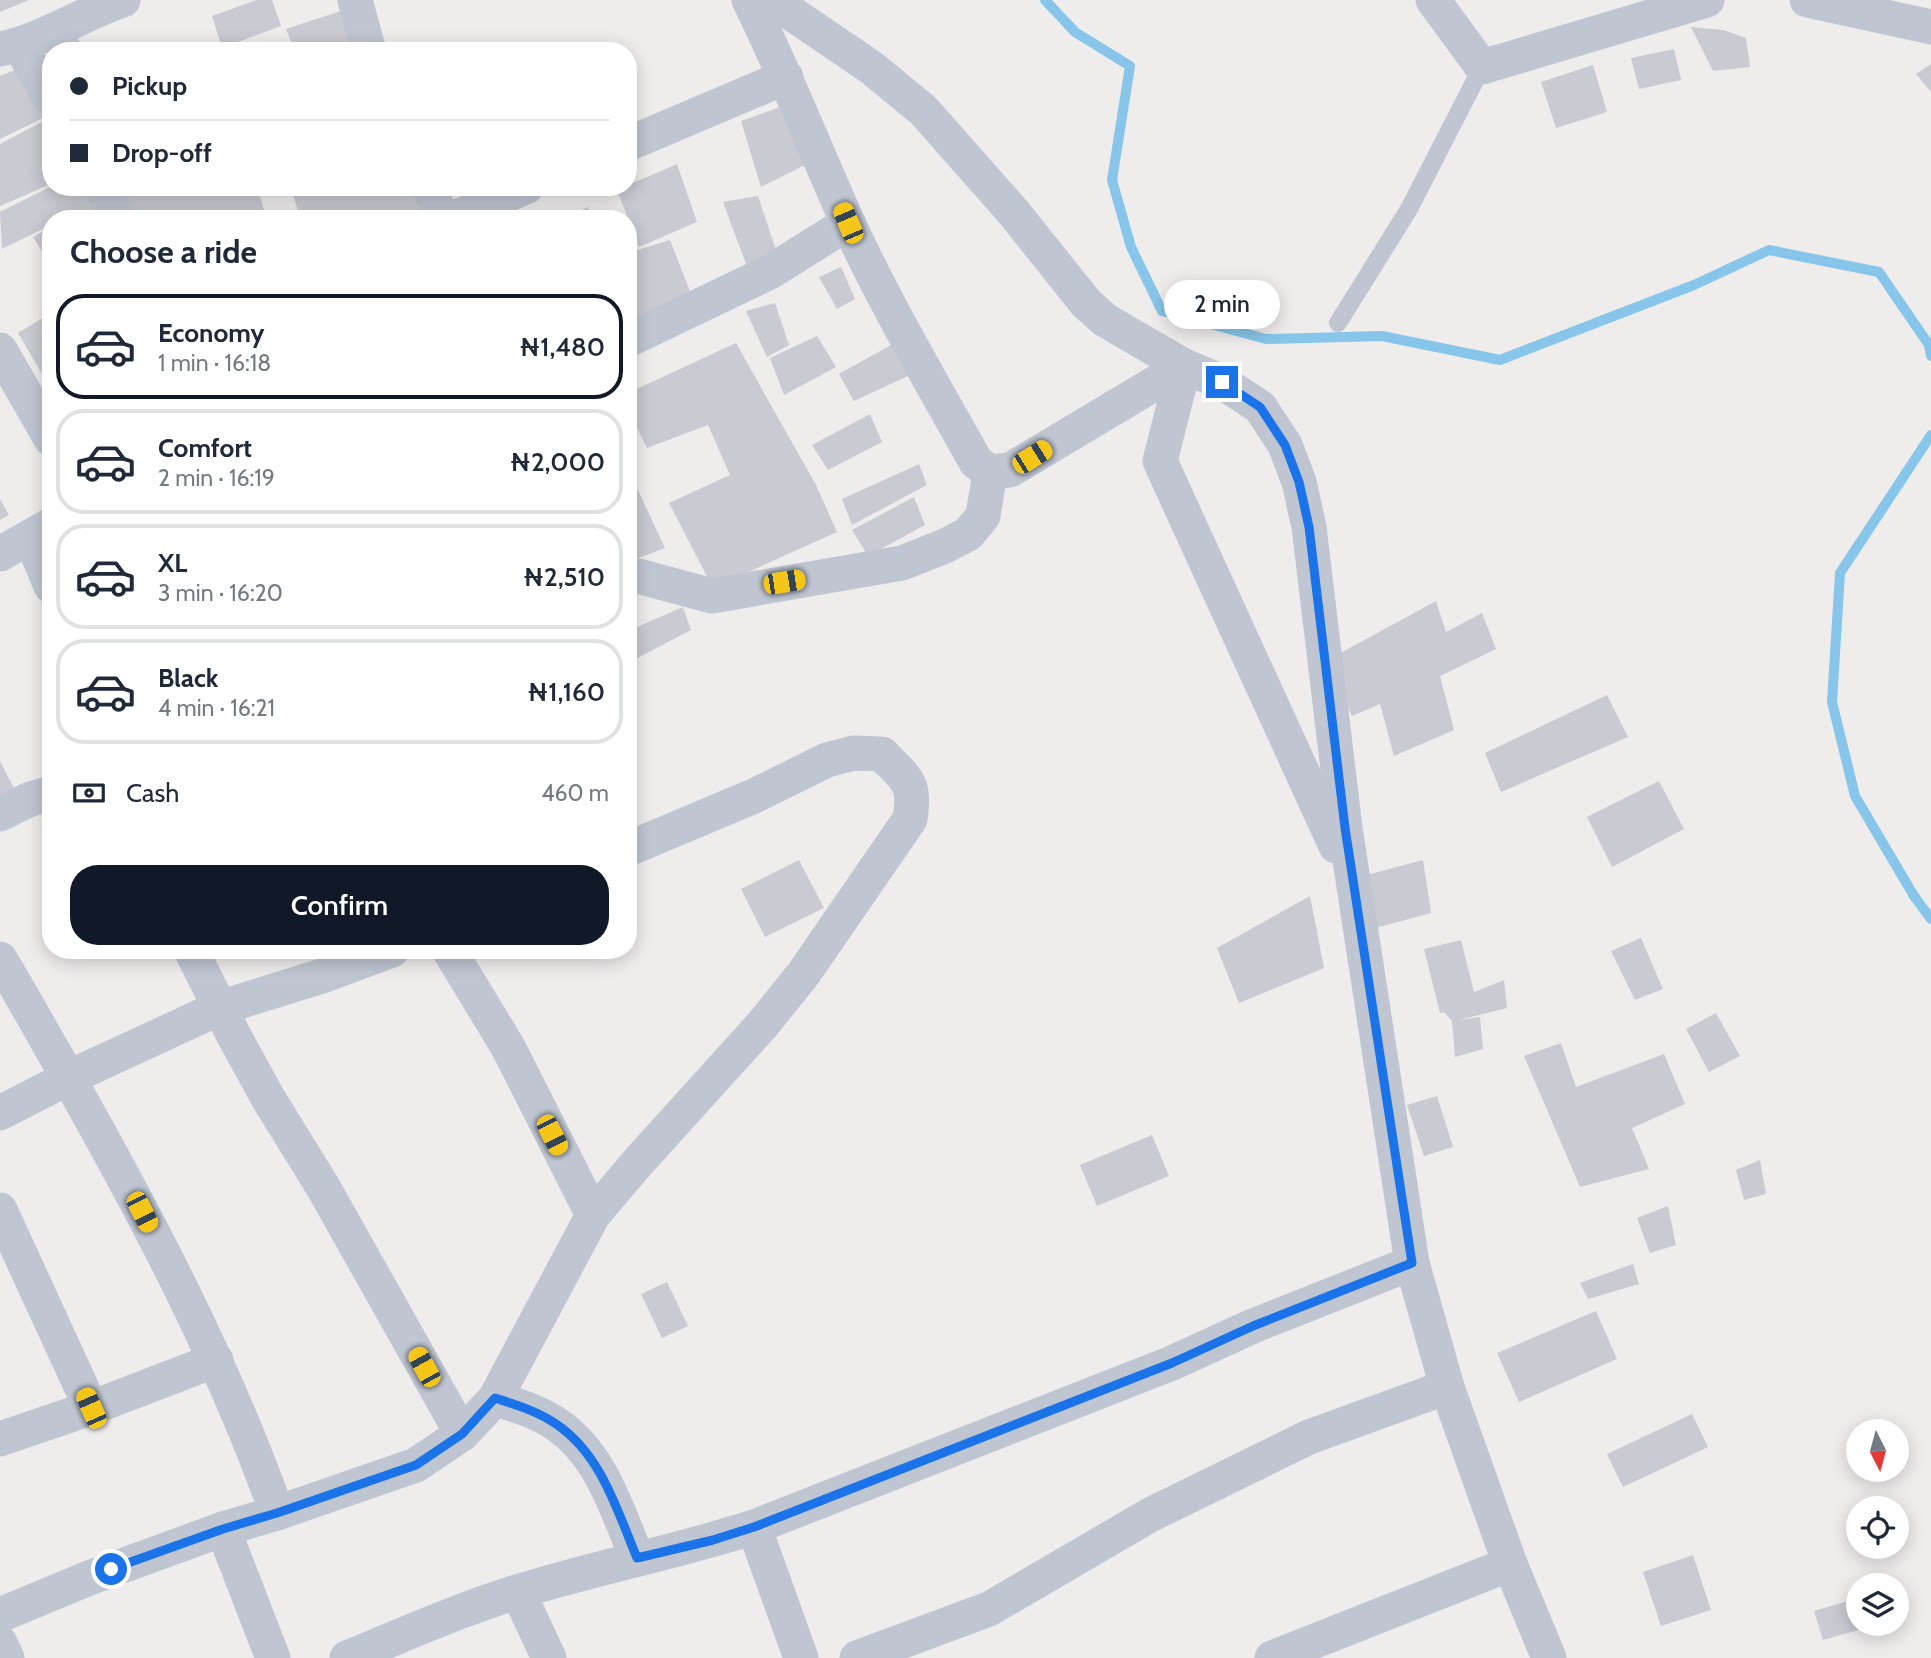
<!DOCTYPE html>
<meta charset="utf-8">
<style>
body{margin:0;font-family:Cabin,sans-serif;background:#f2f2f3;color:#1f2937;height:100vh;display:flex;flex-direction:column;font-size:26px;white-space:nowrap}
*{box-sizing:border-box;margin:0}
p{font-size:23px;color:#747a83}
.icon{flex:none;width:38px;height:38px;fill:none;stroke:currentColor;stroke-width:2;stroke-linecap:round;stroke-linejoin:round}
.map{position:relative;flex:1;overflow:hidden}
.side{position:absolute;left:42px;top:210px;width:595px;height:749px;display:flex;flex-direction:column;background:#fff;border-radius:28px;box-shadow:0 4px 18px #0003}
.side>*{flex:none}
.guide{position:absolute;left:42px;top:42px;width:595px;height:154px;border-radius:28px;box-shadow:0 4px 18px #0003;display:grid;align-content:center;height:154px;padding:0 28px;background:#fff}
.needle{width:46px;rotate:174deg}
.buttons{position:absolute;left:1846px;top:1419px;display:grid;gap:14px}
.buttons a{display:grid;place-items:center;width:63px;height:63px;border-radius:50%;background:#fff;box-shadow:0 4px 18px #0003;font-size:35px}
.end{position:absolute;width:32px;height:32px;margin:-16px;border:9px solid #1a73e8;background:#fff;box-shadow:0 0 0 4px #fff}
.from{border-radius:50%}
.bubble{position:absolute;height:49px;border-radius:24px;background:#fff;box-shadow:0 4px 18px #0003;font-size:23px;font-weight:600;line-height:49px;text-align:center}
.car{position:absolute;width:21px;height:42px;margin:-21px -10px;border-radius:9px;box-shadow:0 0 5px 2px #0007;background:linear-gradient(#f5c518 24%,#345 0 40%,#f5c518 0 76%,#345 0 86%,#f5c518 0)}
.guide b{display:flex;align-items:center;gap:24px;height:66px;font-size:26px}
.guide b+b{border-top:2px solid #e0e1e3}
.guide i{width:18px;height:18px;background:#1f2937}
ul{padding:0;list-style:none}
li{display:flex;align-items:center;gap:21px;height:105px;margin:0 14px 10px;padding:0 14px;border:4px solid #e0e1e3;border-radius:28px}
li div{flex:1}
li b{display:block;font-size:26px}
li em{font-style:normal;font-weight:600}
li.on{border-color:#111827}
li>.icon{width:63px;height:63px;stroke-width:1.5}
h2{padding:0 28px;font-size:32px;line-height:84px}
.pay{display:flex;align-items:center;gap:18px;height:77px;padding:0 28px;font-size:26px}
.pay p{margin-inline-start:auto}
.action{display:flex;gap:14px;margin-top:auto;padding:14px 28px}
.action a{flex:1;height:80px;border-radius:28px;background:#111827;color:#fff;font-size:28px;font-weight:600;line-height:80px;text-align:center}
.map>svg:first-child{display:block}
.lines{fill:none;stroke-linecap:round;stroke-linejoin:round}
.stream{stroke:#87c6ea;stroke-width:10}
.building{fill:#c9cad2}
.service{stroke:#bfc6d2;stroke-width:18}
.minor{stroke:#bfc6d2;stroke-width:35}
.route{stroke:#1a73e8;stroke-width:9}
</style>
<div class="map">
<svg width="1931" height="1658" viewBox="0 0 1931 1658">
<rect width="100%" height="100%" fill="#efecec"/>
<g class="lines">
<g class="stream">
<polyline points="1045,0 1075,32 1130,66 1112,180 1131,247 1162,311 1266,339 1382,336 1500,360 1694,285 1769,250 1879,272 1929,345 1931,356"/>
<polyline points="1931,435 1840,573 1832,702 1855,796 1914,896 1931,919"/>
</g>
</g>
<g class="building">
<polygon points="0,0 29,0 0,12"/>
<polygon points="257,0 272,0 281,26 222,48 212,16"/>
<polygon points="350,8 366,51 295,51 286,29"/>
<polygon points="1691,27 1723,30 1746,38 1750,67 1713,71"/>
<polygon points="74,30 84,51 51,51 51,61 43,45"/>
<polygon points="1674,49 1681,80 1639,89 1631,58"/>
<polygon points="1931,64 1931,92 1916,74"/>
<polygon points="1593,65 1607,112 1556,128 1541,82"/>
<polygon points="25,66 47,116 0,139 0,76"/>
<polygon points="791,103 811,162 761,187 741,121"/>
<polygon points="51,117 51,184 0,206 0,144"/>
<polygon points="677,164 697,222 639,247 617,190 628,187 628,185"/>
<polygon points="50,187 83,187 99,219 65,219 78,211 62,219 51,219 51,225 2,249 0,212"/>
<polygon points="118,187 257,187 264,210 244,219 135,219"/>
<polygon points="290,187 420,187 435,219 301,219"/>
<polygon points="758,196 779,259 749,272 723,202"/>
<polygon points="588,207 593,219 562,219"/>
<polygon points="51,227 51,266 33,237"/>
<polygon points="670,240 695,304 628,333 628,253"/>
<polygon points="841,267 855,299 837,309 819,277"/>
<polygon points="775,303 789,345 767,357 746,311"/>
<polygon points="51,313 51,389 18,333"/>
<polygon points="817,336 836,367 784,395 770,358"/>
<polygon points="736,343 816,485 837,532 713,588 669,503 730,475 708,425 647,448 628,410 628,393"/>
<polygon points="891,345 908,376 854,401 839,374"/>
<polygon points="870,414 882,442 828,470 812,445"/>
<polygon points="919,464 927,485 852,525 842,499"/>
<polygon points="637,488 665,548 628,562 628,491"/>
<polygon points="914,497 925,525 868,556 852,530"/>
<polygon points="0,499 9,515 0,520"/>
<polygon points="1436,601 1446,632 1482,613 1496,649 1440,676 1454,730 1394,756 1380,704 1352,716 1326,661"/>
<polygon points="683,607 691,630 628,663 628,631"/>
<polygon points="1607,695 1628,737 1501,792 1485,753"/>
<polygon points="0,761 18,796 0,806"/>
<polygon points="1659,781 1684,829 1612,867 1587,817"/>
<polygon points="799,860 824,908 765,937 741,889"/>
<polygon points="1423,860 1431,913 1368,930 1359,877"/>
<polygon points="1310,896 1324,968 1239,1003 1217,948"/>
<polygon points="1641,938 1663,989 1635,1000 1611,951"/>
<polygon points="1461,940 1474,992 1504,980 1507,1008 1459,1020 1480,1017 1483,1049 1455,1057 1452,1021 1444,1012 1440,1013 1424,949"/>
<polygon points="1716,1013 1740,1056 1709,1072 1686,1029"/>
<polygon points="1561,1043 1576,1087 1664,1054 1685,1104 1632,1128 1649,1169 1580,1187 1524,1056"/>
<polygon points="1437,1096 1453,1147 1424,1156 1407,1105"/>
<polygon points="1152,1135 1169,1176 1097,1206 1080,1165"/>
<polygon points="1760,1160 1766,1194 1744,1200 1736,1170"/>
<polygon points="1668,1206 1676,1245 1650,1253 1637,1218"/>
<polygon points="1633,1264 1639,1284 1588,1299 1580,1283"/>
<polygon points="667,1282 688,1326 662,1338 641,1294"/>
<polygon points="1596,1311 1617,1359 1519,1402 1497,1353"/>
<polygon points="1692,1414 1708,1447 1623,1487 1607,1454"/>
<polygon points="1693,1555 1711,1610 1661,1626 1643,1572"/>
<polygon points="1858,1598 1858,1624 1876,1625 1823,1640 1814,1611"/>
</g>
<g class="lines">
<polyline class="service" points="1338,323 1409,209 1482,67"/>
<g class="minor">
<polyline points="355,0 369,51"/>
<path d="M749 0C785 73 815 149 848 223 886 305 932 383 976 462L990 472"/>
<polyline points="772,0 872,68 924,111 1014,213 1086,303 1105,320 1184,366 1222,382 1260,407 1285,445 1299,482 1309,527 1345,828 1412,1263 1447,1387 1510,1564 1549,1658"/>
<polyline points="1433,0 1482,67 1707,0"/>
<polyline points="1807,0 1931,27"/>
<polyline points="20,46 51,99"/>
<path d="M0 49C43 41 81 14 123 0"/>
<polyline points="628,144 786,77"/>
<polyline points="101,187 119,219"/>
<polyline points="429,187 442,219"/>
<polyline points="452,219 526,187"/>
<polyline points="628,340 770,272 848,223"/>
<polyline points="0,350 51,439"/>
<polyline points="1184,366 1160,461 1336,846"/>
<polyline points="31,538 51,586"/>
<polyline points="0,554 51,525"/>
<polyline points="628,576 638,576 712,596 902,563 945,546 968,534 983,516 990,472 1010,470 1184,366"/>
<polyline points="0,814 28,800 51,793"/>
<polyline points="191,950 233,1034 268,1098 323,1187 462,1434"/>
<polyline points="449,950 508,1047 593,1215"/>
<path d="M0 959C24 999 46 1039 69 1079 148 1219 223 1361 277 1513"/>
<polyline points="0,1113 68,1078 219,1008 322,976 392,950"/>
<polyline points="0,1210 91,1408"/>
<path d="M495 1399C516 1405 537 1411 556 1424 601 1454 617 1510 637 1558"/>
<polyline points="0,1439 91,1408 216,1360"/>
<polyline points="754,1527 801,1658"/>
<polyline points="223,1529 273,1658"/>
<polyline points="518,1592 549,1658"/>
<path d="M0 1615 89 1578 223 1529 277 1513 416 1465 462 1434 495 1399 593 1215 639 1161 763 1024 804 973 910 819C916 782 907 780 882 754L854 753 827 760 754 796 628 849"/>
<polyline points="0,1643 7,1658"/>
<path d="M347 1658C410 1632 472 1604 537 1586 609 1565 683 1550 754 1527L1172 1363 1253 1326 1412 1263"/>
<polyline points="857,1658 989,1609 1150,1515 1309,1437 1447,1387"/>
<polyline points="1272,1658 1510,1564"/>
</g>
</g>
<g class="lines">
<path class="route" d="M111 1569 223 1529 277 1513 416 1465 462 1434 495 1398C516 1405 537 1411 556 1424 601 1454 617 1510 637 1558L713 1540 754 1527 1172 1363 1253 1326 1412 1263 1345 828 1309 527 1299 482 1285 445 1260 407 1222 382"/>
</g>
</svg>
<div class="buttons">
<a><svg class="needle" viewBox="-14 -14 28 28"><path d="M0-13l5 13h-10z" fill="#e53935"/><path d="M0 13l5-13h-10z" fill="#747a83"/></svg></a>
<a><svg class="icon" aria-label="locate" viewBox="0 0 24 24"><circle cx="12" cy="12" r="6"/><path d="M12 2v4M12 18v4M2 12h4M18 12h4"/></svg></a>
<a><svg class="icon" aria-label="layers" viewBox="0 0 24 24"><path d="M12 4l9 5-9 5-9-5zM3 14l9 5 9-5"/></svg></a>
</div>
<i class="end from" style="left:111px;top:1569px"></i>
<i class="end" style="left:1222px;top:382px"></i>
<div class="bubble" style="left:1164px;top:280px;width:116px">2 min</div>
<i class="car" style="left:848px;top:223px;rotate:337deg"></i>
<i class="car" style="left:1032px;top:457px;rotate:58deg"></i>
<i class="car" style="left:784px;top:582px;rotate:81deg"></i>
<i class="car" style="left:552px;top:1135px;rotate:153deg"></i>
<i class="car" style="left:142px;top:1212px;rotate:153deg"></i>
<i class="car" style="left:424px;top:1367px;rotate:331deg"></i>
<i class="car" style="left:91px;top:1408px;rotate:336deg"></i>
<div class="guide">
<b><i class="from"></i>Pickup</b>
<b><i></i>Drop-off</b>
</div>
<section class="side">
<h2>Choose a ride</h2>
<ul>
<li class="on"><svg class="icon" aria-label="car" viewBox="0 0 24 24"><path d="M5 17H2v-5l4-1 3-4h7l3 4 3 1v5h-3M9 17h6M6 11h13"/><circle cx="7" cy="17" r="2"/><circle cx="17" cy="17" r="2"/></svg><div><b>Economy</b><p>1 min · 16:18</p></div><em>₦1,480</em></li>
<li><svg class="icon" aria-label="car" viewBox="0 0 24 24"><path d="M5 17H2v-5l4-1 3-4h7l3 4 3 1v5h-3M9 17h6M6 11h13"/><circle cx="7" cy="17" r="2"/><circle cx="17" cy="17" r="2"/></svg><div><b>Comfort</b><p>2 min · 16:19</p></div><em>₦2,000</em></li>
<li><svg class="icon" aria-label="car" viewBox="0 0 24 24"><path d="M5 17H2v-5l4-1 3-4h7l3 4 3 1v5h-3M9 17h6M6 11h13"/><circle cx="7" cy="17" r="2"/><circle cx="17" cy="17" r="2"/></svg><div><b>XL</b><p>3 min · 16:20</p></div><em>₦2,510</em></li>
<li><svg class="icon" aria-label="car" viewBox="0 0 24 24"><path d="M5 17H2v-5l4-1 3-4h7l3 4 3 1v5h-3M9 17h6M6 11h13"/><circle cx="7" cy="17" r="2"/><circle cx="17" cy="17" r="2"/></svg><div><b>Black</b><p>4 min · 16:21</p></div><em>₦1,160</em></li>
</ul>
<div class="pay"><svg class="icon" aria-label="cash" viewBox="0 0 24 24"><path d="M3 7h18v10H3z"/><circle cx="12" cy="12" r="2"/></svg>Cash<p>460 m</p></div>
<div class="action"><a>Confirm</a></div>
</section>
</div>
